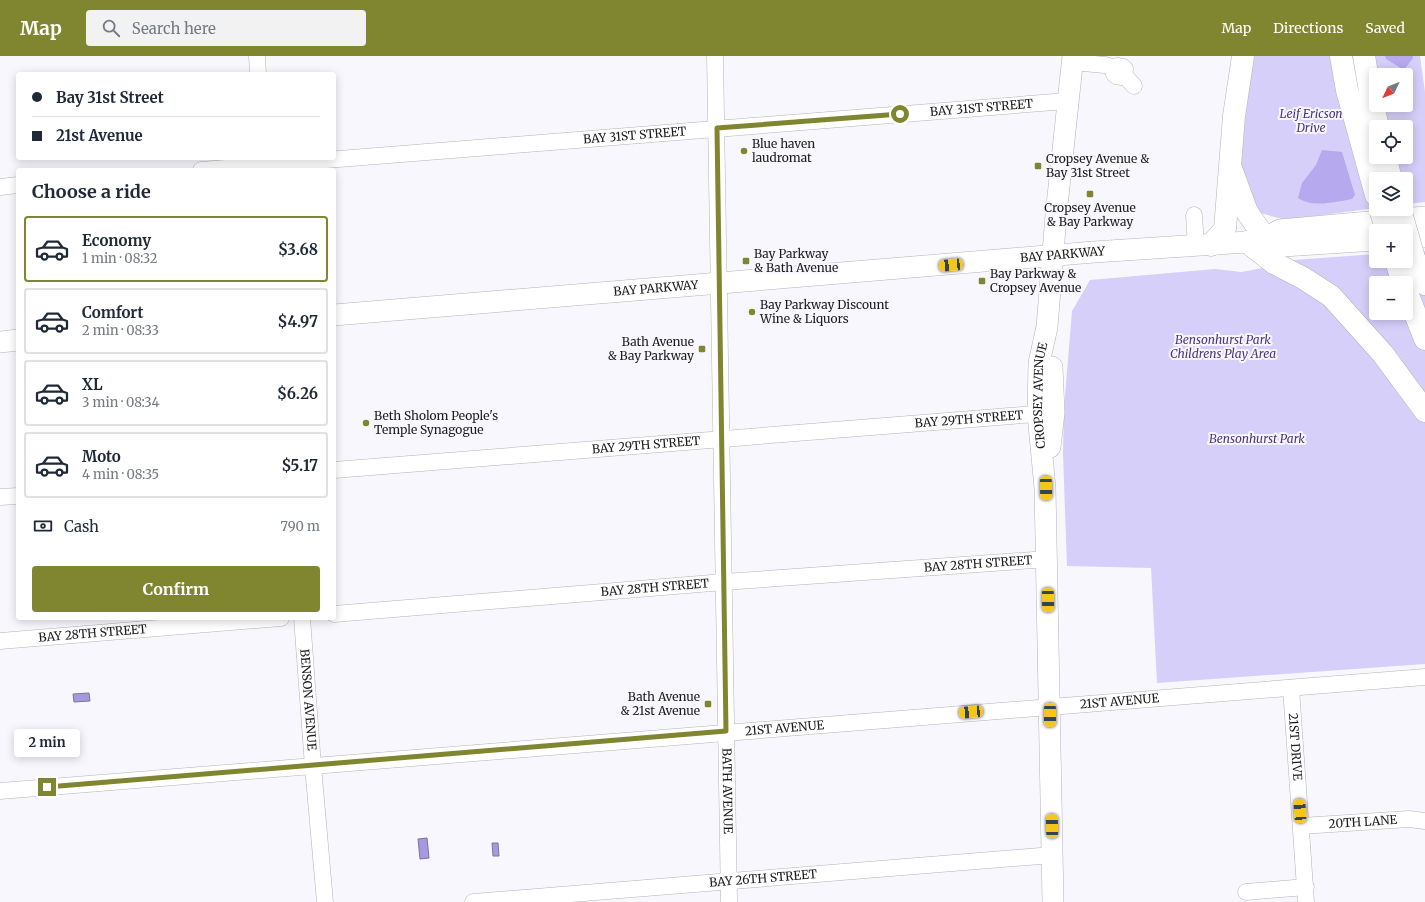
<!DOCTYPE html>
<meta charset="utf-8">
<style>
body{margin:0;font-family:Merriweather,serif;background:#f2f2f3;color:#1f2937;height:100vh;display:flex;flex-direction:column;font-size:15px;white-space:nowrap}
*{box-sizing:border-box;margin:0}
p{font-size:13px;color:#747a83}
.icon{flex:none;width:22px;height:22px;fill:none;stroke:currentColor;stroke-width:2;stroke-linecap:round;stroke-linejoin:round}
.map{position:relative;flex:1;overflow:hidden}
.drawer{position:absolute;left:16px;top:112px;width:320px;height:452px;display:flex;flex-direction:column;background:#fff;border-radius:4px;box-shadow:0 2px 10px #0003}
.drawer>*{flex:none}
.hud{position:absolute;left:16px;top:16px;width:320px;height:88px;border-radius:4px;box-shadow:0 2px 10px #0003;display:grid;align-content:center;height:88px;padding:0 16px;background:#fff}
.needle{width:26px;rotate:227deg}
.tools{position:absolute;left:1369px;top:12px;display:grid;gap:8px}
.tools a{display:grid;place-items:center;width:44px;height:44px;border-radius:4px;background:#fff;box-shadow:0 2px 10px #0003;font-size:20px}
.end{position:absolute;width:18px;height:18px;margin:-9px;border:5px solid #808530;background:#fff;box-shadow:0 0 0 2px #fff}
.from{border-radius:50%}
.bubble{position:absolute;height:28px;border-radius:4px;background:#fff;box-shadow:0 2px 10px #0003;font-size:13px;font-weight:700;line-height:28px;text-align:center}
.car{position:absolute;width:12px;height:24px;margin:-12px -6px;border-radius:5px;box-shadow:0 0 3px 1px #0007;background:linear-gradient(#f5c518 24%,#345 0 40%,#f5c518 0 76%,#345 0 86%,#f5c518 0)}
.hud b{display:flex;align-items:center;gap:14px;height:38px;font-size:15px}
.hud b+b{border-top:1px solid #e0e1e3}
.hud i{width:10px;height:10px;background:#1f2937}
ul{padding:0;list-style:none}
li{display:flex;align-items:center;gap:12px;height:66px;margin:0 8px 6px;padding:0 8px;border:2px solid #e0e1e3;border-radius:4px}
li div{flex:1}
li b{display:block;font-size:15px}
li em{font-style:normal;font-weight:700}
li.current{border-color:#808530}
li>.icon{width:36px;height:36px;stroke-width:1.5}
h2{padding:0 16px;font-size:18px;line-height:48px}
.pay{display:flex;align-items:center;gap:10px;height:44px;padding:0 16px;font-size:15px}
.pay p{margin-inline-start:auto}
.cta{display:flex;gap:8px;margin-top:auto;padding:8px 16px}
.cta a{flex:1;height:46px;border-radius:4px;background:#808530;color:#fff;font-size:16px;font-weight:700;line-height:46px;text-align:center}
header{display:flex;align-items:center;gap:24px;box-sizing:border-box;height:56px;padding:0 20px;background:#808530;color:#fff}
header strong{font-size:19px}
nav{display:flex;gap:22px;margin-inline-start:auto;font-size:14px}
.search{width:280px;height:36px;background:#f2f2f3;display:flex;align-items:center;gap:10px;box-sizing:border-box;padding:0 14px;border-radius:4px;color:#747a83;font-size:15px}
.map>svg:first-child{display:block}
.green{fill:#d6cffa;fill-rule:evenodd}
.forest{fill:#b6a9ee}
.water{fill:#a699dd;stroke:#7c73a3}
.lines{fill:none;stroke-linecap:round;stroke-linejoin:round}
.minor-casing{stroke:#b4b3b9;stroke-width:17}
.major-casing{stroke:#b4b3b9;stroke-width:22}
.highway-casing{stroke:#b4b3b9;stroke-width:23}
.minor{stroke:#fff;stroke-width:16}
.major{stroke:#fff;stroke-width:21}
.highway{stroke:#fff;stroke-width:22}
.highway-bridge-casing{stroke:#b4b3b9;stroke-width:23;stroke-linecap:butt}
.highway-bridge{stroke:#fff;stroke-width:22}
.route{stroke:#808530;stroke-width:5}
.poi-dot{fill:#808530;stroke:#f8f7fd;stroke-width:1.5}
.labels{text-anchor:middle;stroke-width:4;stroke-linejoin:round;paint-order:stroke}
.street-label{font-size:12px;fill:#1b1b1d;stroke:#f8f7fd}
.park-label{font-size:12px;font-style:italic;fill:#4b3484;stroke:#f8f7fd}
.poi-label{font-size:12px;fill:#1b1b1d;stroke:#f8f7fd;text-anchor:start}
</style>
<header>
<strong>Map</strong>
<div class="search"><svg class="icon" aria-label="search" viewBox="0 0 24 24"><circle cx="10" cy="10" r="6"/><path d="M15 15l6 6"/></svg>Search here</div>
<nav><a>Map</a><a>Directions</a><a>Saved</a></nav>
</header>
<div class="map">
<svg width="1425" height="846" viewBox="0 0 1425 846">
<rect width="100%" height="100%" fill="#f8f7fd"/>
<g class="green">
<path d="M1237 0H1420L1425 36V146L1406 148V123H1376V152L1285 164 1261 157 1247 138 1241 110ZM1376 19H1406V49H1376ZM1376 71H1406V101H1376Z"/>
<path d="M1425 195V608L1157 627 1151 512 1067 510 1063 397 1064 352 1072 255 1090 224 1215 213 1241 216 1294 206 1293 204 1376 198V205H1406V197ZM1376 227H1406V257H1376Z"/>
</g>
<g class="forest">
<polygon points="1385,0 1413,0 1413,2 1404,14 1386,3"/>
<path d="M1322 94 1342 96 1355 139 1352 143C1335 146 1313 152 1298 142L1302 127 1316 109Z"/>
</g>
<g class="water">
<polygon points="89,637 90,645 74,646 73,638"/>
<polygon points="427,782 429,802 420,803 418,783"/>
<polygon points="492,787 498,787 499,800 493,800"/>
</g>
<g class="lines">
<defs>
<g id="minor">
<polyline points="257,0 258,18"/>
<path id="s1" d="M715 0 729 846"/>
<polyline points="1072,6 1105,9 1115,12"/>
<polyline points="1124,19 1122,21 1116,20 1114,18 1115,12 1117,10 1123,11 1125,13 1124,19 1134,30"/>
<polyline points="1061,108 1112,109"/>
<path id="s2" d="M201 114 1067 45"/>
<polyline points="0,131 18,129"/>
<polyline points="1194,159 1196,190"/>
<path id="s3" d="M334 414 1048 357"/>
<polyline points="0,441 18,440"/>
<path id="s4" d="M334 558 724 526 1048 503"/>
<path id="s5" d="M302 562 313 710 325 846"/>
<path id="s6" d="M0 585 281 562"/>
<path id="s7" d="M1291 632 1306 846"/>
<path id="s8" d="M0 735 1425 621"/>
<path id="s9" d="M1301 770 1409 763 1425 765"/>
<polyline points="1246,836 1306,831"/>
<path id="s10" d="M473 846 1052 799"/>
</g>
<g id="major">
<polyline points="1265,182 1283,190 1376,184"/>
<polyline points="1406,182 1425,181"/>
<path id="s11" d="M334 259 1094 196 1247 186 1265 182 1280 174 1425 161"/>
<polyline points="0,286 18,284"/>
<polyline points="1050,391 1054,357 1052,311"/>
<path id="s12" d="M1053 846 1045 432 1038 358 1039 307 1047 271 1056 159 1073 0"/>
</g>
<g id="highway">
<polyline points="1341,0 1347,34 1376,139"/>
<polyline points="1364,0 1371,42 1378,71"/>
<polyline points="1385,101 1391,123"/>
<polyline points="1232,115 1247,156 1265,182"/>
<polyline points="1247,186 1274,207 1303,222 1331,240 1383,298 1425,355"/>
<polyline points="1211,189 1225,173 1234,60 1243,0"/>
<polyline points="1414,202 1425,228"/>
<polyline points="1396,205 1403,227"/>
<polyline points="1406,234 1425,283"/>
</g>
</defs>
<use href="#minor" class="minor-casing"/>
<use href="#major" class="major-casing"/>
<use href="#highway" class="highway-casing"/>
<use href="#minor" class="minor"/>
<use href="#major" class="major"/>
<use href="#highway" class="highway"/>
<defs>
<g id="highway-bridge">
<polyline points="1380,153 1387,175"/>
<polyline points="1400,153 1414,202"/>
</g>
</defs>
<use href="#highway-bridge" class="highway-bridge-casing"/>
<use href="#highway-bridge" class="highway-bridge"/>
</g>
<g class="lines">
<polyline class="route" points="47,731 726,675 717,72 900,58"/>
</g>
<g class="poi-dot">
<circle cx="744" cy="95" r="4"/>
<rect x="1034" y="106" width="8" height="8" rx="2"/>
<rect x="1086" y="134" width="8" height="8" rx="2"/>
<rect x="742" y="201" width="8" height="8" rx="2"/>
<rect x="978" y="221" width="8" height="8" rx="2"/>
<circle cx="752" cy="256" r="4"/>
<rect x="698" y="289" width="8" height="8" rx="2"/>
<circle cx="366" cy="367" r="4"/>
<rect x="704" y="644" width="8" height="8" rx="2"/>
</g>
<g class="labels">
<g class="street-label">
<text dy="4" stroke="none"><textPath href="#s2" startOffset="783">BAY 31ST STREET</textPath></text>
<text dy="4" stroke="none"><textPath href="#s2" startOffset="435">BAY 31ST STREET</textPath></text>
<text dy="4" stroke="none"><textPath href="#s11" startOffset="731">BAY PARKWAY</textPath></text>
<text dy="4" stroke="none"><textPath href="#s11" startOffset="323">BAY PARKWAY</textPath></text>
<text dy="4" stroke="none"><textPath href="#s12" startOffset="507">CROPSEY AVENUE</textPath></text>
<text dy="4" stroke="none"><textPath href="#s3" startOffset="637">BAY 29TH STREET</textPath></text>
<text dy="4" stroke="none"><textPath href="#s3" startOffset="313">BAY 29TH STREET</textPath></text>
<text dy="4" stroke="none"><textPath href="#s4" startOffset="646">BAY 28TH STREET</textPath></text>
<text dy="4" stroke="none"><textPath href="#s4" startOffset="322">BAY 28TH STREET</textPath></text>
<text dy="4" stroke="none"><textPath href="#s6" startOffset="93">BAY 28TH STREET</textPath></text>
<text dy="4" stroke="none"><textPath href="#s5" startOffset="82">BENSON AVENUE</textPath></text>
<text dy="4" stroke="none"><textPath href="#s8" startOffset="1123">21ST AVENUE</textPath></text>
<text dy="4" stroke="none"><textPath href="#s8" startOffset="787">21ST AVENUE</textPath></text>
<text dy="4" stroke="none"><textPath href="#s7" startOffset="59">21ST DRIVE</textPath></text>
<text dy="4" stroke="none"><textPath href="#s1" startOffset="735">BATH AVENUE</textPath></text>
<text dy="4" stroke="none"><textPath href="#s9" startOffset="62">20TH LANE</textPath></text>
<text dy="4" stroke="none"><textPath href="#s10" startOffset="291">BAY 26TH STREET</textPath></text>
</g>
<g class="park-label">
<text x="1311" y="62">Leif Ericson<tspan x="1311" dy="14">Drive</tspan></text>
<text x="1223" y="288">Bensonhurst Park<tspan x="1223" dy="14">Childrens Play Area</tspan></text>
<text x="1257" y="387">Bensonhurst Park</text>
</g>
<g class="poi-label">
<text x="752" y="92">Blue haven<tspan x="752" dy="14">laudromat</tspan></text>
<text x="1046" y="107">Cropsey Avenue &amp;<tspan x="1046" dy="14">Bay 31st Street</tspan></text>
<text x="1090" y="156" text-anchor="middle">Cropsey Avenue<tspan x="1090" dy="14">&amp; Bay Parkway</tspan></text>
<text x="754" y="202">Bay Parkway<tspan x="754" dy="14">&amp; Bath Avenue</tspan></text>
<text x="990" y="222">Bay Parkway &amp;<tspan x="990" dy="14">Cropsey Avenue</tspan></text>
<text x="760" y="253">Bay Parkway Discount<tspan x="760" dy="14">Wine &amp; Liquors</tspan></text>
<text x="694" y="290" text-anchor="end">Bath Avenue<tspan x="694" dy="14">&amp; Bay Parkway</tspan></text>
<text x="374" y="364">Beth Sholom People's<tspan x="374" dy="14">Temple Synagogue</tspan></text>
<text x="700" y="645" text-anchor="end">Bath Avenue<tspan x="700" dy="14">&amp; 21st Avenue</tspan></text>
</g>
</g>
</svg>
<div class="tools">
<a><svg class="needle" viewBox="-14 -14 28 28"><path d="M0-13l5 13h-10z" fill="#e53935"/><path d="M0 13l5-13h-10z" fill="#747a83"/></svg></a>
<a><svg class="icon" aria-label="locate" viewBox="0 0 24 24"><circle cx="12" cy="12" r="6"/><path d="M12 2v4M12 18v4M2 12h4M18 12h4"/></svg></a>
<a><svg class="icon" aria-label="layers" viewBox="0 0 24 24"><path d="M12 4l9 5-9 5-9-5zM3 14l9 5 9-5"/></svg></a>
<a>+</a>
<a>−</a>
</div>
<i class="end from" style="left:900px;top:58px"></i>
<i class="end" style="left:47px;top:731px"></i>
<div class="bubble" style="left:14px;top:673px;width:66px">2 min</div>
<i class="car" style="left:951px;top:209px;rotate:265deg"></i>
<i class="car" style="left:1046px;top:432px;rotate:179deg"></i>
<i class="car" style="left:1048px;top:544px;rotate:179deg"></i>
<i class="car" style="left:971px;top:656px;rotate:265deg"></i>
<i class="car" style="left:1050px;top:659px;rotate:180deg"></i>
<i class="car" style="left:1300px;top:755px;rotate:356deg"></i>
<i class="car" style="left:1052px;top:770px;rotate:359deg"></i>
<div class="hud">
<b><i class="from"></i>Bay 31st Street</b>
<b><i></i>21st Avenue</b>
</div>
<section class="drawer">
<h2>Choose a ride</h2>
<ul>
<li class="current"><svg class="icon" aria-label="car" viewBox="0 0 24 24"><path d="M5 17H2v-5l4-1 3-4h7l3 4 3 1v5h-3M9 17h6M6 11h13"/><circle cx="7" cy="17" r="2"/><circle cx="17" cy="17" r="2"/></svg><div><b>Economy</b><p>1 min · 08:32</p></div><em>$3.68</em></li>
<li><svg class="icon" aria-label="car" viewBox="0 0 24 24"><path d="M5 17H2v-5l4-1 3-4h7l3 4 3 1v5h-3M9 17h6M6 11h13"/><circle cx="7" cy="17" r="2"/><circle cx="17" cy="17" r="2"/></svg><div><b>Comfort</b><p>2 min · 08:33</p></div><em>$4.97</em></li>
<li><svg class="icon" aria-label="car" viewBox="0 0 24 24"><path d="M5 17H2v-5l4-1 3-4h7l3 4 3 1v5h-3M9 17h6M6 11h13"/><circle cx="7" cy="17" r="2"/><circle cx="17" cy="17" r="2"/></svg><div><b>XL</b><p>3 min · 08:34</p></div><em>$6.26</em></li>
<li><svg class="icon" aria-label="car" viewBox="0 0 24 24"><path d="M5 17H2v-5l4-1 3-4h7l3 4 3 1v5h-3M9 17h6M6 11h13"/><circle cx="7" cy="17" r="2"/><circle cx="17" cy="17" r="2"/></svg><div><b>Moto</b><p>4 min · 08:35</p></div><em>$5.17</em></li>
</ul>
<div class="pay"><svg class="icon" aria-label="cash" viewBox="0 0 24 24"><path d="M3 7h18v10H3z"/><circle cx="12" cy="12" r="2"/></svg>Cash<p>790 m</p></div>
<div class="cta"><a>Confirm</a></div>
</section>
</div>
